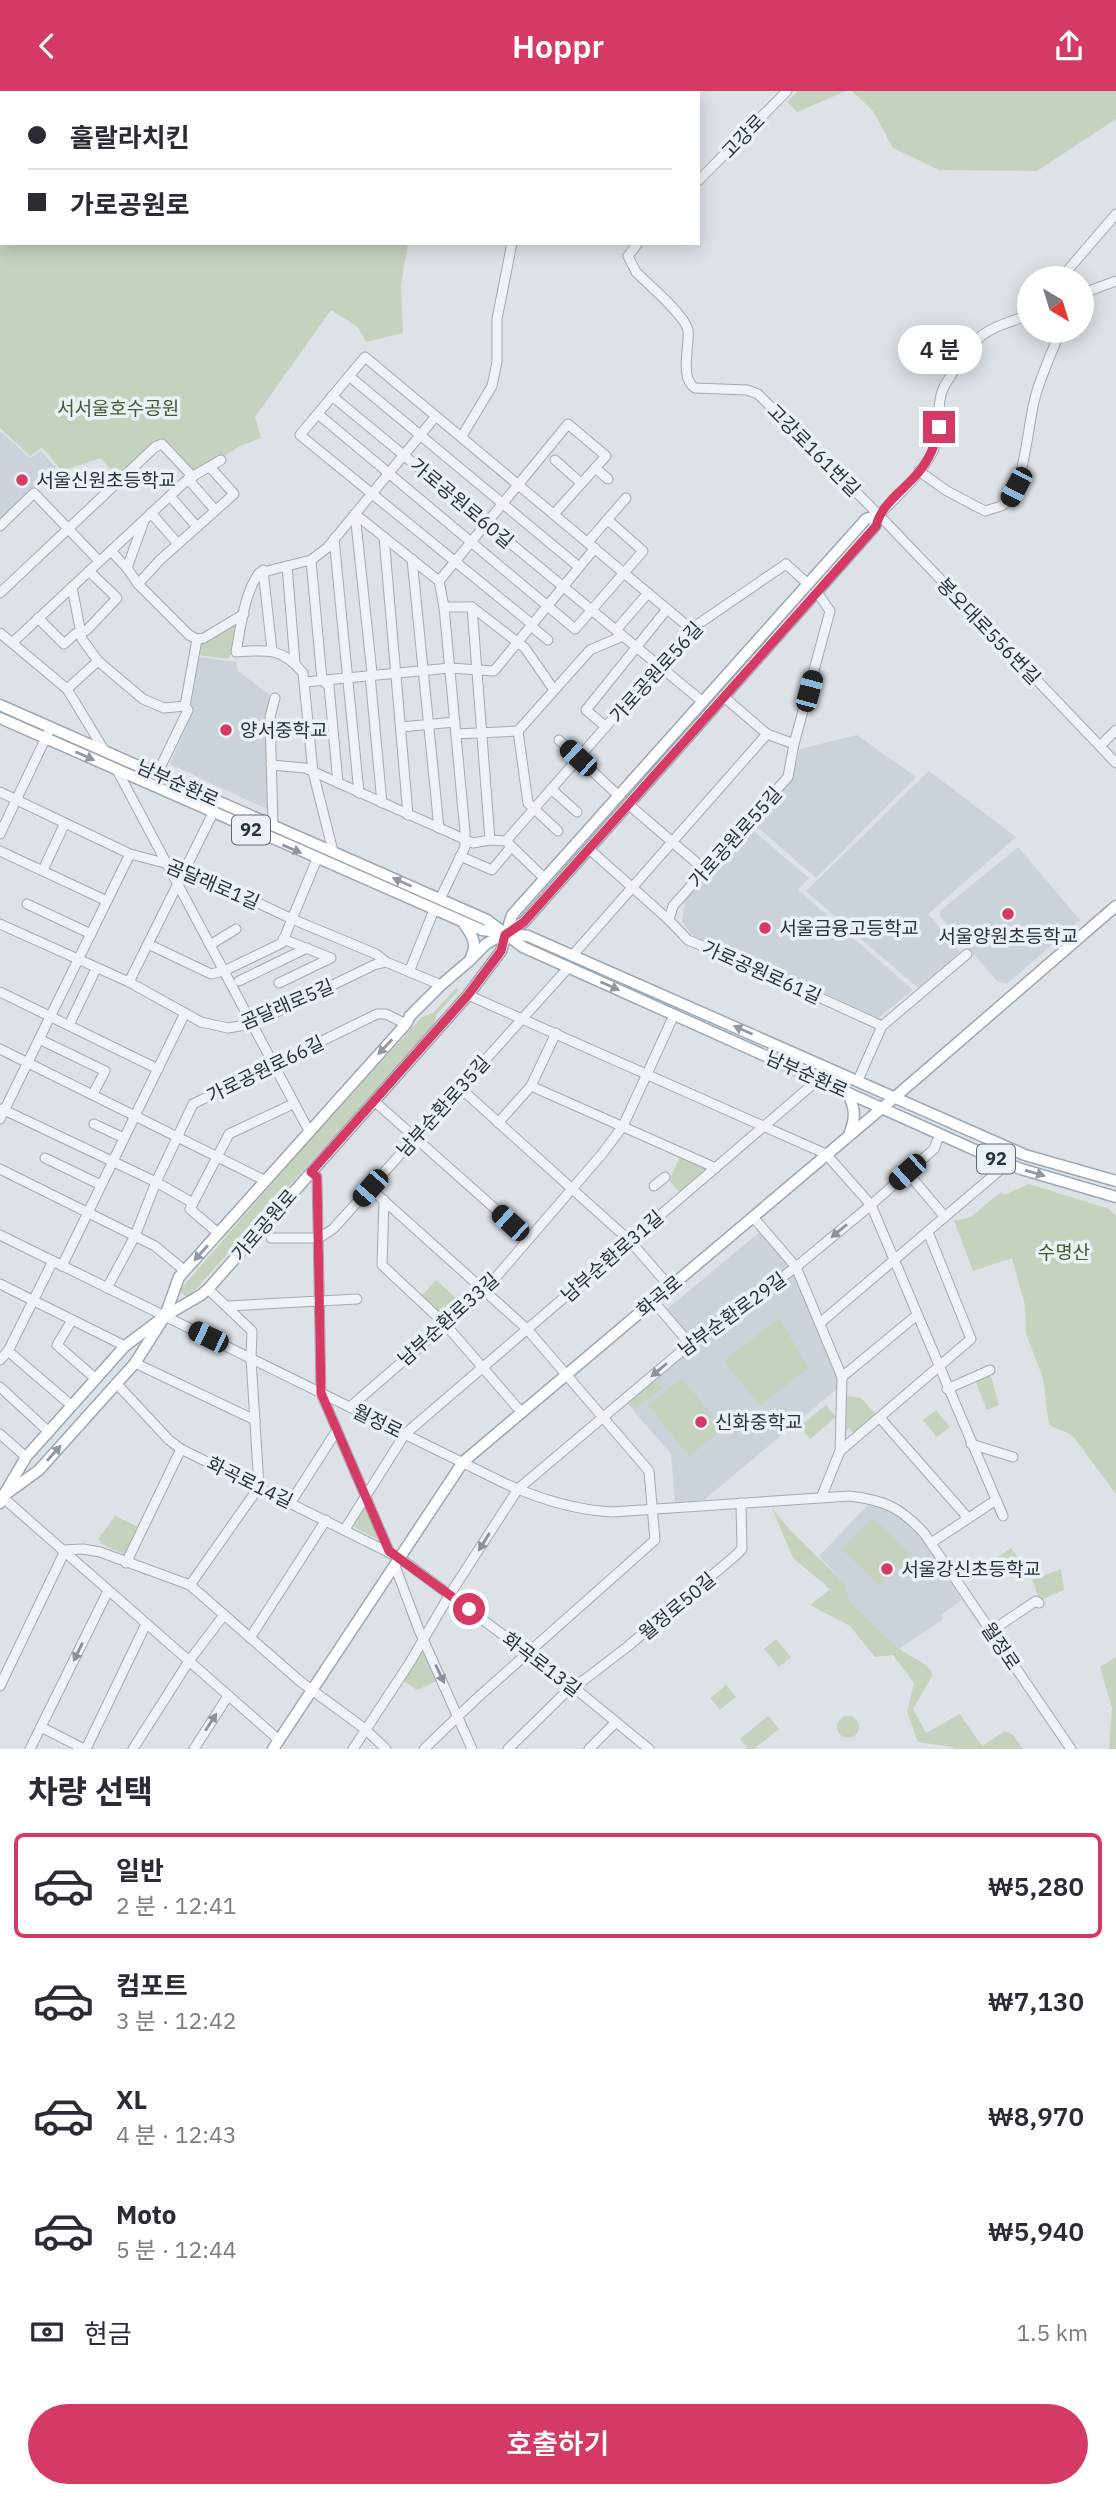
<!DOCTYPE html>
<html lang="ko">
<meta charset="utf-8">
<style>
body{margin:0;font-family:"IBM Plex Sans","Noto Sans KR",sans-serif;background:#f2f2f3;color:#2b2b33;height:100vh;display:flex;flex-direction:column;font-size:26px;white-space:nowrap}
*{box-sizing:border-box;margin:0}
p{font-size:23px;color:#7c7c81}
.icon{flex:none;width:38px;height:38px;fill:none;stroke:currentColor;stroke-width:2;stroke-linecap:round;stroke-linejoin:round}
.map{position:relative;height:1658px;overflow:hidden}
.panel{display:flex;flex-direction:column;background:#fff;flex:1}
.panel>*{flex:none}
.banner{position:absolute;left:0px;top:0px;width:700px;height:154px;box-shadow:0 4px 18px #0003;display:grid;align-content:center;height:154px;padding:0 28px;background:#fff}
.needle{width:46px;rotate:142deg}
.fabs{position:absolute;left:1017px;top:175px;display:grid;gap:14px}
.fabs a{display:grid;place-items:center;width:77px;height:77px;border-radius:50%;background:#fff;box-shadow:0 4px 18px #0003;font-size:35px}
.end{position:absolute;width:32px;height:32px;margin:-16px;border:9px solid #d43a63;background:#fff;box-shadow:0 0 0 4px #fff}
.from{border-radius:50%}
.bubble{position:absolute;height:49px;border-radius:24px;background:#fff;box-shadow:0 4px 18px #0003;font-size:23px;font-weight:600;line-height:49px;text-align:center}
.car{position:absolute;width:21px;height:42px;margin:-21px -10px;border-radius:9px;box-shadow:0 0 5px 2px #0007;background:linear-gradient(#222 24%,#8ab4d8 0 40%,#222 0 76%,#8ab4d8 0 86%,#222 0)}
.banner b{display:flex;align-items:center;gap:24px;height:66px;font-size:26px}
.banner b+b{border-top:2px solid #e1e1e2}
.banner i{width:18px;height:18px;background:#2b2b33}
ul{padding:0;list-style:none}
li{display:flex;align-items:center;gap:21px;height:105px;margin:0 14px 10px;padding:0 14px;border:4px solid transparent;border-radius:10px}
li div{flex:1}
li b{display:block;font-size:26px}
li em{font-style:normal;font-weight:600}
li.current{border-color:#d43a63}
li>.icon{width:63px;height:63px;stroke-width:1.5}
h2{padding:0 28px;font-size:32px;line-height:84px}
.pay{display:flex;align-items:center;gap:18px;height:77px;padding:0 28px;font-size:26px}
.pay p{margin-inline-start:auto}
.action{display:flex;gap:14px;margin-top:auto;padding:14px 28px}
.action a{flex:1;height:80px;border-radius:42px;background:#d43a63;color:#fff;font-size:28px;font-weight:600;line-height:80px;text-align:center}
header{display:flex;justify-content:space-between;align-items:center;height:91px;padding:0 28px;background:#d43a63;color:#fff;font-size:32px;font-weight:600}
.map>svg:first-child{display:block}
.built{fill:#cbd2da}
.green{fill:#c5d2bd}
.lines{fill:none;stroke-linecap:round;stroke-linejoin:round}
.minor-casing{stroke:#a2aab1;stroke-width:11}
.major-casing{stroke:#9ba8b4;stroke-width:13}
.minor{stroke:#eff2f6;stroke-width:9}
.major{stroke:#fff;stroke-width:10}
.oneway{fill:#92989f}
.oneway2{fill:#8a929a}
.route{stroke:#d43a63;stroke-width:9}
.poi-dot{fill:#d43a63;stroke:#ecf1f5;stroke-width:2.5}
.labels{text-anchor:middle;stroke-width:7;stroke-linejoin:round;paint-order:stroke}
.shield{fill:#ecf1f5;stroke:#616b76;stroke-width:2}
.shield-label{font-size:18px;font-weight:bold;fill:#26323f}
.street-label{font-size:19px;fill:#26323f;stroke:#ecf1f5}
.park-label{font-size:19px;fill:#3f5b32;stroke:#ecf1f5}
.poi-label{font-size:19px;fill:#26323f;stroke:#ecf1f5;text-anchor:start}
</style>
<header><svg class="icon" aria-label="back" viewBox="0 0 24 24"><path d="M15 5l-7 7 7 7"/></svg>Hoppr<svg class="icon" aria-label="share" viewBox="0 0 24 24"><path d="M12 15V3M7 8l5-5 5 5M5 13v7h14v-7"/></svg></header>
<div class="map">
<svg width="1116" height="1658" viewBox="0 0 1116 1658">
<rect width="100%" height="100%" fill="#dde2e7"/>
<g class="built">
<polygon points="0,340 30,367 41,360 56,377 0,431"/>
<polygon points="198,566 236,571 238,580 270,604 266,623 267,718 170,673 194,618 191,615"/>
<polygon points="857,644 916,686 816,787 754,733 792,688 800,658"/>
<polygon points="929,680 1016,746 928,823 960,861 918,897 806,800"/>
<polygon points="750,737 809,787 798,799 913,899 878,927 751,868 693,845 682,830 685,809"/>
<polygon points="1018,756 1080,829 1008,892 998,891 940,825 940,820"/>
<polygon points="762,1139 788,1170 787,1177 690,1248 666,1219"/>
<polygon points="792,1184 796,1186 839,1286 838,1297 704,1409 675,1411 671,1363 626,1311 696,1253"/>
<polygon points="868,1414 881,1415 899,1424 919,1444 962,1509 942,1523 942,1529 899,1558 851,1513 843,1491 819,1465"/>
</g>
<g class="green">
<polygon points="798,0 846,0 797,21 787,11"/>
<polygon points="852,0 1116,0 1116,28 1037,80 939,79 893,57 873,20"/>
<polygon points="0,115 2,152 408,152 401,194 403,242 366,251 358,236 331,219 255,326 261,347 240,355 192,385 162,353 121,388 100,367 62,380 42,356 30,365 0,337"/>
<polygon points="239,530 229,568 198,564 200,551"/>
<path d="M456 897 459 899 436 924 434 936C352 1027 269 1115 188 1207L179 1200 301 1059 422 926 433 922Z"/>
<polygon points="681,1064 711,1077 681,1103 669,1089"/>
<polygon points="1029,1093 1109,1118 1116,1125 1116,1403 1072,1344 1049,1334 1043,1287 1026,1243 1025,1214 1012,1167 973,1180 954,1130 971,1126 1001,1101 1004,1104"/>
<polygon points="436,1189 456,1207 446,1215 453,1222 445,1229 421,1206"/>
<polygon points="779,1227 808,1277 760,1315 724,1270"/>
<polygon points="990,1282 999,1314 987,1319 975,1289"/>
<polygon points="682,1287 723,1338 689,1365 648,1314"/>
<polygon points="656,1289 662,1297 635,1318 629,1311"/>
<polygon points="846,1305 861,1307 877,1325 855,1344 849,1337 843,1342"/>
<polygon points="826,1314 836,1326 810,1348 800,1335"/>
<polygon points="936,1319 950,1336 937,1346 923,1329"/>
<polygon points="361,1417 367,1418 377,1448 354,1436 352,1431"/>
<polygon points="772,1417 791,1440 843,1491 851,1513 899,1558 926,1574 933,1583 913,1618 926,1642 960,1623 982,1655 1005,1640 1013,1644 1023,1658 954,1658 952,1656 918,1651 907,1621 914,1592 893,1564 875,1566 850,1535 810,1514 830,1498 793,1467"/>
<polygon points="115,1425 139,1436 126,1464 100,1452 101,1450 98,1448"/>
<polygon points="873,1427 911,1463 880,1495 842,1458"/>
<polygon points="1011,1457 1020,1470 1002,1482 993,1470"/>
<polygon points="1061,1478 1064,1499 1040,1509 1032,1489"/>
<polygon points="776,1548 791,1566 779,1576 764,1558"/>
<polygon points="422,1555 437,1590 417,1599 401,1588"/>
<polygon points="1116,1566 1116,1658 1109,1658 1112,1617 1100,1576"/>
<polygon points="726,1594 736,1606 720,1619 710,1607"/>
<polygon points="768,1625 779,1638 754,1658 748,1658 740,1648"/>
<circle cx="848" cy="1636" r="11"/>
</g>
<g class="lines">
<defs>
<g id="minor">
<polyline points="51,0 53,2"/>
<polyline points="430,0 434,2"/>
<polyline points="505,0 506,2"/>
<polyline points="698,90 787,0"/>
<path d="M638 152 628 165 636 181C648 193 685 224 688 239 690 255 679 287 695 297L747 299 758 303 879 424 1116 672"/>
<polyline points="1061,187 1116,123"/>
<polyline points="1082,205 1089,200 1116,190"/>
<polyline points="349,285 579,476"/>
<polyline points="332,305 703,611"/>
<polyline points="318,323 575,538 643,460 608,429"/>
<polyline points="462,345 492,295 497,271 497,228 512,152"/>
<polyline points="555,369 581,392"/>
<polyline points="595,377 608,388"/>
<path d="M919 380 947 400 985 420C994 417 1004 416 1009 408 1025 388 1028 333 1035 307 1041 284 1052 262 1060 240"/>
<polyline points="188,388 215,419"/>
<polyline points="170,405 197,436"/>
<polyline points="151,422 178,453"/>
<polyline points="355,423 372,582 370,584 382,712"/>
<polyline points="355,423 439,490"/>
<path d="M879 424C897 405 919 386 932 362 941 345 937 327 940 309 941 298 948 289 954 280 980 239 984 240 1029 224"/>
<polyline points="144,430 127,477 138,493 189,544 197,548"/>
<polyline points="0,435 34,402 99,470"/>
<polyline points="384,446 408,724"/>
<polyline points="334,448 359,702"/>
<polyline points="588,451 626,407"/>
<polyline points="111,460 127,477"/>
<polyline points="412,468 439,737"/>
<polyline points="311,469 322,589 329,595 338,692"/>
<polyline points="287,475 295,572"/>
<polyline points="263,479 272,559"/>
<polyline points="138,493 160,469 234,403 210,376"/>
<polyline points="72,496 82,548 98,570 143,608 164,617 185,615"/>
<polyline points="0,502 155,356 162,353 193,386"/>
<polyline points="444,516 472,516 525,557 554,599"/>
<polyline points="472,516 490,749"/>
<polyline points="38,527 64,553 75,543 87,539 117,507 89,480"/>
<polyline points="533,534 300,344 365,266 691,538"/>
<polyline points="531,535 548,549"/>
<polyline points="616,539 648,502"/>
<polyline points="0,542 67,598 104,659"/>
<polyline points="12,552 188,388 221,369"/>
<polyline points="305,591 450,577 494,580 595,457"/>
<polyline points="67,598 98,570"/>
<polyline points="724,606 767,643 794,653"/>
<polyline points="401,636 455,631"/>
<polyline points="606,636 586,619 667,518"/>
<polyline points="456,643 518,640"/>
<polyline points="559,649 619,705"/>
<polyline points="1100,655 1116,639"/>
<polyline points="271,674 305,677 473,752 490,749 506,750 545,788"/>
<polyline points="117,679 309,1040"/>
<polyline points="157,683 188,619 185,615 197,548 204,547 244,523"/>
<polyline points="551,698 577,721"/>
<polyline points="0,701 130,763 184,777 292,828 376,863 386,871"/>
<polyline points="628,713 705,779"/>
<polyline points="273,734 270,626 275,607"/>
<polyline points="558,740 528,712 518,640 590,559 623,545"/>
<polyline points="0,743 51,636"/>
<polyline points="506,750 691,538 786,473 808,493"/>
<polyline points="589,758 669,829 688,849 749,874 882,935"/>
<polyline points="0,760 107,810"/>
<path d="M333 760 313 681 303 582C282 556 266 559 236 561 241 535 244 503 259 482L311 469 327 457 436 325"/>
<polyline points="460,765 492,779 511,756"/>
<polyline points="43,779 65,732"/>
<polyline points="440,808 465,756 465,741 444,516 439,490 568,333 606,365 554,423"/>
<polyline points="27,813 91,843"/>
<polyline points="669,829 673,815 788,686 794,653 830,520 817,501"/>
<polyline points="0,833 129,891 201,931 228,937 252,933 374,874 386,871 441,894"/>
<polyline points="148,853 211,883 224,880 282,852 317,768"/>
<polyline points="210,854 236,838"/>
<polyline points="572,865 767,643"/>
<polyline points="409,881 434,819"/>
<polyline points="239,890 307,857"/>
<polyline points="129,891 213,722"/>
<polyline points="279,892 331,867 283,848"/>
<polyline points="0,901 158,978"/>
<polyline points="468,904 826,1063 871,1114 1003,1425"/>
<polyline points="69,934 96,878"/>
<polyline points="39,948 105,980 93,1003"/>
<polyline points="0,958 264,1089"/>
<polyline points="858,989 882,935 967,863"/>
<polyline points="531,995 716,1077"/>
<polyline points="459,996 630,1150 670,1196"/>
<polyline points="374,1010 529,1148"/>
<polyline points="2,1018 156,1091 193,1112"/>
<polyline points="0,1028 130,763"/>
<polyline points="498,1032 531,995 556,942"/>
<polyline points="94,1033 124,1047"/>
<polyline points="45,1067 101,1094"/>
<polyline points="0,1078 155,1155 185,1180"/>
<polyline points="311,1081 317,1086 321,1302 389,1460"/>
<polyline points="907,1081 945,1126"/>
<polyline points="654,1095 665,1086"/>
<polyline points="370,1097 527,1238 649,1380 655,1449 476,1608 424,1658"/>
<polyline points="384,1109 382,1174 445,1233 522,1322"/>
<polyline points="753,1126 796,1176 842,1286 840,1360 821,1407"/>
<polyline points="218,1142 190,1118 229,1043 293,1013"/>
<path d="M0 1144 504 1392C539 1408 573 1419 612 1421L849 1405C884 1409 900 1416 924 1442L1071 1658"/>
<polyline points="271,1147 319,1147 333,1138 568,877"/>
<polyline points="62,1175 185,922"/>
<polyline points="0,1193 125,1255"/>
<polyline points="107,1197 135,1145 156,1091 193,1013 377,923 386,923 406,933"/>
<polyline points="653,1210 690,1253"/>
<polyline points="227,1215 357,1208"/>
<polyline points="72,1229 57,1254 96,1288"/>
<polyline points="820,1232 1007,1073"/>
<polyline points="8,1260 72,1315"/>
<polyline points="0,1269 8,1260 53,1170"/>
<polyline points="135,1272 255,1329"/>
<polyline points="842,1286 917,1224"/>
<polyline points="116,1292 169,1349 181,1358 400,1467 577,1599 649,1658"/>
<polyline points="0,1296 49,1341"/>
<polyline points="947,1298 990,1279"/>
<polyline points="350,1316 485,1199 602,1063 623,1035 674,924"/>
<polyline points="880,1327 968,1427"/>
<polyline points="0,1343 26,1366 24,1371"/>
<polyline points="971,1353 1013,1366"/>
<polyline points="840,1360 971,1248 928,1141"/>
<polyline points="0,1404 279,1649"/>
<polyline points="291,1411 337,1339"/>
<polyline points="345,1438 405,1343 819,988"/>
<polyline points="931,1452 996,1409"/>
<polyline points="62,1459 83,1458 100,1461 190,1494 301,1591 365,1638 386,1658"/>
<polyline points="126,1472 181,1358"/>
<polyline points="395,1475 419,1539 472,1658"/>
<polyline points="190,1494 259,1396 251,1267 252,1240 208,1198"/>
<polyline points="991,1540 1036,1510 1039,1512"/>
<polyline points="250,1547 326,1429"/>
<polyline points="0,1595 64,1462"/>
<polyline points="41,1636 84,1658"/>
<polyline points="30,1658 108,1500"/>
<polyline points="86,1658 146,1533"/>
<polyline points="133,1658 189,1570 224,1524"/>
<polyline points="194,1658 228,1605"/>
<polyline points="353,1658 409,1573 450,1503 518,1398 690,1253 796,1176 871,1114 934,1058 940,1043"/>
<polyline points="508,1658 572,1595 584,1589 627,1556 735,1465 742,1458 741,1412"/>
<polyline points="589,1658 616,1631"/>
</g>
<g id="major">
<polyline points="0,614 487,829 523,856 995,1068 1021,1078 1116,1106"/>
<polyline points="0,627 482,839 528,845 1025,1064 1116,1090"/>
<path d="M464 833C472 844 478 853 471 866"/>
<path d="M847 1001C855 1016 856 1026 850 1041"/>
<polyline points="5,1402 26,1366 125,1255 165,1225 179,1186 406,933 410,925 441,894 468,871 486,853 524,831 875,435 879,424"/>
<polyline points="0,1412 2,1406 39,1379 135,1272 165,1225 201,1204 208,1198 468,904 501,860 512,824 866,428 879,424"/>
<polyline points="273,1658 463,1371 895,1006 1116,815"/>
</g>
</defs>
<use href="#minor" class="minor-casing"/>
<use href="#major" class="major-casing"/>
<use href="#minor" class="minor"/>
<use href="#major" class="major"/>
</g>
<defs><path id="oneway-solid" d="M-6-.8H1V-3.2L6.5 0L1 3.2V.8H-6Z" transform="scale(1.75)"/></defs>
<g class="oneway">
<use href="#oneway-solid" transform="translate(85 665) rotate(24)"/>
<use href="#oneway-solid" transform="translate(292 758) rotate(23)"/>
<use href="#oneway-solid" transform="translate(402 791) rotate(-156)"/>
<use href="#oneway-solid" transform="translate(610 895) rotate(24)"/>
<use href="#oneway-solid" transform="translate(743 939) rotate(-156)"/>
<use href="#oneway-solid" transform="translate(385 956) rotate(133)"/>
<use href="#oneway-solid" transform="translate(1035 1082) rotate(16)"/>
<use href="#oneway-solid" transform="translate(201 1162) rotate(132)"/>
<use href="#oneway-solid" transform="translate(54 1362) rotate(-48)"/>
</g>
<g class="oneway2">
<use href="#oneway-solid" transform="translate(839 1140) rotate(140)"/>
<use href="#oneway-solid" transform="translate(659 1279) rotate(140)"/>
<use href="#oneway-solid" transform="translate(484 1451) rotate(122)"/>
<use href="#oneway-solid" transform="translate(78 1561) rotate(116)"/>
<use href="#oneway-solid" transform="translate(440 1583) rotate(65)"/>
<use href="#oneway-solid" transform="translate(211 1631) rotate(-57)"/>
</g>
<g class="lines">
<path class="route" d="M469 1518 389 1460 321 1302 317 1086 311 1081 468 904 501 860 505 844 524 831 876 435C881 413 904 399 918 382 930 368 935 354 939 336"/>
</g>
<g class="poi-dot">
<circle cx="22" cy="389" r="7"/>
<circle cx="226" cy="639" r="7"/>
<circle cx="1008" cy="823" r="7"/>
<circle cx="765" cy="837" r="7"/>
<circle cx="701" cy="1331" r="7"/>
<circle cx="887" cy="1478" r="7"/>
</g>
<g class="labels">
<g class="shield">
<rect x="232" y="724.5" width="38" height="29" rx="5"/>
<rect x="977" y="1053.5" width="38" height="29" rx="5"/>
</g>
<g class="shield-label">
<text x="251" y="745">92</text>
<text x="996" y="1074">92</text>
</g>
<g class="street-label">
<text transform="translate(743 45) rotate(-46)" y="7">고강로</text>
<text transform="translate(814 359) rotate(45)" y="7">고강로161번길</text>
<text transform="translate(462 412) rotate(40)" y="7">가로공원로60길</text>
<text transform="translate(989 540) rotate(46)" y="7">봉오대로556번길</text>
<text transform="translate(656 581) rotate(-48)" y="7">가로공원로56길</text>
<text transform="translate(178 692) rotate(24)" y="7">남부순환로</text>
<text transform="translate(735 746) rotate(-48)" y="7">가로공원로55길</text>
<text transform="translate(213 793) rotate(23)" y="7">곰달래로1길</text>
<text transform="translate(762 881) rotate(24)" y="7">가로공원로61길</text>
<text transform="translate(287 913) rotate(-23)" y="7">곰달래로5길</text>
<text transform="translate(265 978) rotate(-26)" y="7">가로공원로66길</text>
<text transform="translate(807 983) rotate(24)" y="7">남부순환로</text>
<text transform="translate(443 1015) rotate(-48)" y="7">남부순환로35길</text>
<text transform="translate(264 1134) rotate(-49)" y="7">가로공원로</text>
<text transform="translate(612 1165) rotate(-41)" y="7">남부순환로31길</text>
<text transform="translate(659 1205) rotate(-40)" y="7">화곡로</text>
<text transform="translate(732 1223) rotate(-36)" y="7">남부순환로29길</text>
<text transform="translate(448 1228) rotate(-42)" y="7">남부순환로33길</text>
<text transform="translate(378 1330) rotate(26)" y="7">월정로</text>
<text transform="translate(250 1391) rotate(26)" y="7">화곡로14길</text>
<text transform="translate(677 1515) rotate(-40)" y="7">월정로50길</text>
<text transform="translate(1001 1555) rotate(56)" y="7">월정로</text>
<text transform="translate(542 1573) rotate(37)" y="7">화곡로13길</text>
</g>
<g class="park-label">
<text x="118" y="324">서서울호수공원</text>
<text x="1064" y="1168">수명산</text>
</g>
<g class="poi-label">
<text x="36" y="396">서울신원초등학교</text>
<text x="240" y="646">양서중학교</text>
<text x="779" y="844">서울금융고등학교</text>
<text x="1008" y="852" text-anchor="middle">서울양원초등학교</text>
<text x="715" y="1338">신화중학교</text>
<text x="901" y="1485">서울강신초등학교</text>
</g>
</g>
</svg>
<div class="fabs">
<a><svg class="needle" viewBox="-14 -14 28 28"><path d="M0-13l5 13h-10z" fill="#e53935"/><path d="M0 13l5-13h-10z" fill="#7c7c81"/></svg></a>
</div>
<i class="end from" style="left:469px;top:1518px"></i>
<i class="end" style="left:939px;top:336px"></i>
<div class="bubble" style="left:898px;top:234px;width:84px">4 분</div>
<i class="car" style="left:1016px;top:396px;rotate:208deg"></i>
<i class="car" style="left:809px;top:600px;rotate:15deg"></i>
<i class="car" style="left:578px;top:667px;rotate:313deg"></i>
<i class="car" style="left:907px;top:1081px;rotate:228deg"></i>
<i class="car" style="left:370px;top:1097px;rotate:221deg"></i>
<i class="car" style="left:510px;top:1132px;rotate:312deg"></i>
<i class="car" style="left:208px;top:1246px;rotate:296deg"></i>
<div class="banner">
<b><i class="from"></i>훌랄라치킨</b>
<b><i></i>가로공원로</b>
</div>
</div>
<section class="panel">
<h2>차량 선택</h2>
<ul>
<li class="current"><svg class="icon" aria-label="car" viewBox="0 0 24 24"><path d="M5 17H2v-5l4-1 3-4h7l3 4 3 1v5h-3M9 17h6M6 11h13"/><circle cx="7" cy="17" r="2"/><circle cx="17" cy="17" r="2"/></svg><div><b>일반</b><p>2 분 · 12:41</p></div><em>₩5,280</em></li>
<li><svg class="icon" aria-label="car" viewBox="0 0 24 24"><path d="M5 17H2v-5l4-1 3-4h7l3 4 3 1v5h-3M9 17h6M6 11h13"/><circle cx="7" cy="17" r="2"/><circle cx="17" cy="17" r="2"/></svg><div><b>컴포트</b><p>3 분 · 12:42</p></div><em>₩7,130</em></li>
<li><svg class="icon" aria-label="car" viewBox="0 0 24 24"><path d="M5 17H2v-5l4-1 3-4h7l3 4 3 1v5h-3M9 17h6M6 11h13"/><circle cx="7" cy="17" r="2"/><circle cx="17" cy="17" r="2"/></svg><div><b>XL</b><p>4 분 · 12:43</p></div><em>₩8,970</em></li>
<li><svg class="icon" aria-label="car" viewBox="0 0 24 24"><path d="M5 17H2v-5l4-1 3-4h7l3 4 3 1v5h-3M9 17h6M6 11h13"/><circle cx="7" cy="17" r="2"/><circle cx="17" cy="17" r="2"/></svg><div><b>Moto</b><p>5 분 · 12:44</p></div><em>₩5,940</em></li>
</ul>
<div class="pay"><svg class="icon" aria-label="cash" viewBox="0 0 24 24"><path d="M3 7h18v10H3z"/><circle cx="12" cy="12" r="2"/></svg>현금<p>1.5 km</p></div>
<div class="action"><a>호출하기</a></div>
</section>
